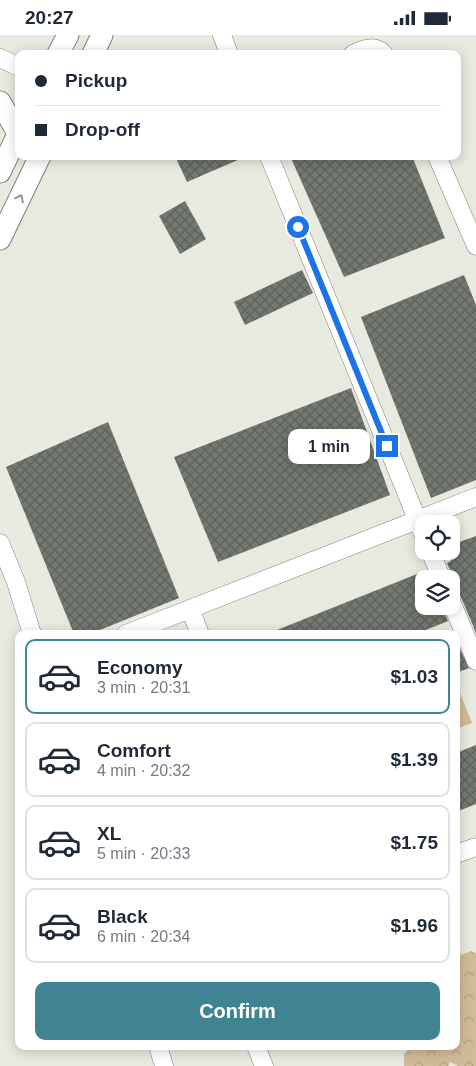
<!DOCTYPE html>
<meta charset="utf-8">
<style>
body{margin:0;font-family:Arial,sans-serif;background:#f2f2f3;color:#1f2937;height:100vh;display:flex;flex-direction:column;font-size:19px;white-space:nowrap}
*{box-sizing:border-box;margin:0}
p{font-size:16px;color:#747a83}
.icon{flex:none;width:28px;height:28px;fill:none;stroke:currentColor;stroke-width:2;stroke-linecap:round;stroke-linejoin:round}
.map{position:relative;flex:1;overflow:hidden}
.side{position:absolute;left:15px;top:595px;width:445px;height:420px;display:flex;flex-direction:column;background:#fff;border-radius:10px;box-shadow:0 2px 12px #0003}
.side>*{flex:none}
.guide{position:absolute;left:15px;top:15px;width:446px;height:110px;border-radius:10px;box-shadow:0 2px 12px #0003;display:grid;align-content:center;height:110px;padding:0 20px;background:#fff}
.fabs{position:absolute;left:415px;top:480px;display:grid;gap:10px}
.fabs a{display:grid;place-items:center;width:45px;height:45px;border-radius:10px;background:#fff;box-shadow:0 2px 12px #0003;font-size:25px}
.end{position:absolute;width:22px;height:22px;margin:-11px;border:6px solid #1a73e8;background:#fff;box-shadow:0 0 0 2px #fff}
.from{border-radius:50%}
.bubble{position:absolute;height:35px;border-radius:10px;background:#fff;box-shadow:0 2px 12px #0003;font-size:16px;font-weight:800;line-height:35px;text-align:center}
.guide b{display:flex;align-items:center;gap:18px;height:48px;font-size:19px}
.guide b+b{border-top:1px solid #e0e1e3}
.guide i{width:12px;height:12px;background:#1f2937}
ul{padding:9px 0 0;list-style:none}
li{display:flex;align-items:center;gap:15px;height:75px;margin:0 10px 8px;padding:0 10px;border:2px solid #e0e1e3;border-radius:10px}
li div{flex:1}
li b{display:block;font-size:19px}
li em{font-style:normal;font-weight:800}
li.selected{border-color:#408393}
li>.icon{width:45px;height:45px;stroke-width:1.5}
.button{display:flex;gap:10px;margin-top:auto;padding:10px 20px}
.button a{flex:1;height:58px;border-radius:10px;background:#408393;color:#fff;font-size:20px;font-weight:800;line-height:58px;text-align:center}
.status{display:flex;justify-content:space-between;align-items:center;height:35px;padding:0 25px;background:#fff;direction:ltr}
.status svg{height:14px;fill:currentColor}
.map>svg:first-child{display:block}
.park{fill:url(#park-crowns)}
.garden{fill:#d1ba97}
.building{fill:url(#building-cross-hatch)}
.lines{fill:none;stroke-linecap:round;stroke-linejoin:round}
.minor-casing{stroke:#7d7f76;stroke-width:19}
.tertiary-casing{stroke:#7d7f76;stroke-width:23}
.minor{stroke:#fff;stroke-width:18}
.tertiary{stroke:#fff;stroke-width:21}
.oneway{stroke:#949593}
.route{stroke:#1a73e8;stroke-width:6}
</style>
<div class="status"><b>20:27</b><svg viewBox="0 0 49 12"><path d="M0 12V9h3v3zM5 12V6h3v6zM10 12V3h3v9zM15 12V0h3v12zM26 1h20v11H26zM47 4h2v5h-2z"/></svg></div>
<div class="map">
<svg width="476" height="1031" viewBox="0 0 476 1031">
<defs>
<pattern id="park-crowns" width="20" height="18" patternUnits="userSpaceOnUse" patternTransform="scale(1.25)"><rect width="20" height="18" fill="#d1ba97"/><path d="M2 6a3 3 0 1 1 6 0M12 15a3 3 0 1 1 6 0" fill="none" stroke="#b29f81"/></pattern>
<pattern id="building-cross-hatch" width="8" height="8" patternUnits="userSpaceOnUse" patternTransform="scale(1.25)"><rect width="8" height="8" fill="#737970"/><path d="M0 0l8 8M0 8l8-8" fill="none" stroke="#5d625a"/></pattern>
</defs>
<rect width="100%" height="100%" fill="#e8eae0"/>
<polygon class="park" points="471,916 476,918 476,1031 458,1031 450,1027 448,1031 404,1031 404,1019 409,1014 408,1011 456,1011 456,922"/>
<polygon class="garden" points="456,648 472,688 456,694"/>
<g class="building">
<polygon points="175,121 247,121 187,147"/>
<polygon points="290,121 412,121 445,203 344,242"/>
<polygon points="185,166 206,204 180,219 159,181"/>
<polygon points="302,235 313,258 245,290 234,267"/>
<polygon points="464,240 476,270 476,445 431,463 361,282"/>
<polygon points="351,353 390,460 218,527 174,422"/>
<polygon points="108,387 179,563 90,599 74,599 6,432"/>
<polygon points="476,501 476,598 461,562 457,557 451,556 452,540 447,528 451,526 447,516 451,516 451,510"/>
<polygon points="427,535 430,544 424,544 424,571 442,571 448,586 416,599 267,599"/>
<polygon points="456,606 469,633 456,638"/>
<polygon points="476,710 476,769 456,777 456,718"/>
</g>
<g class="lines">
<defs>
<g id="minor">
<polyline points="222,0 229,19"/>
<path d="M353 19C363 14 375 9 384 19"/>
<polyline points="0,23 19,32"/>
<polyline points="269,121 424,501"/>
<polyline points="437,121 476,211"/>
<polyline points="0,508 16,547 32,599"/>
<polyline points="430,516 442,544"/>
<polyline points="451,566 476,626"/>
<polyline points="190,574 200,599"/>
<polyline points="126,599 476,462"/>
<polyline points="456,819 476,812"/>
<polyline points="158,1011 164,1031"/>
<polyline points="256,1011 264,1031"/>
</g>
<g id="tertiary">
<polyline points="58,19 68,0"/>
<polyline points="93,19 102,0"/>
<polyline points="0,67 18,98"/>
<polyline points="0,137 19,97"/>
<polyline points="0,204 40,121"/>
</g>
</defs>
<use href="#minor" class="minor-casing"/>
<use href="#tertiary" class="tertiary-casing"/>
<use href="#minor" class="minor"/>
<use href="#tertiary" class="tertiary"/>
</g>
<defs><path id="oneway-chevron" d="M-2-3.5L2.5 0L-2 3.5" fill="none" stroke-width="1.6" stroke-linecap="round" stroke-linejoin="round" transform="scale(1.25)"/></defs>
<use class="oneway" href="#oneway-chevron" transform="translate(20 163) rotate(-64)"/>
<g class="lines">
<polyline class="route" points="298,192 387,411"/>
</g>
</svg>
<div class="fabs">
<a><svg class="icon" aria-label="locate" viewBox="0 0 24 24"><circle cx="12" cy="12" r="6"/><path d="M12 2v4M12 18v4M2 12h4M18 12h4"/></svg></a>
<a><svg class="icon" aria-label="layers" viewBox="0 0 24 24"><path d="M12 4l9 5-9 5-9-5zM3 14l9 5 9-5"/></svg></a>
</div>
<i class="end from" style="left:298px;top:192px"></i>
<i class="end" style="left:387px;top:411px"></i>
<div class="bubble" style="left:288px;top:394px;width:82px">1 min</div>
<div class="guide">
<b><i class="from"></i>Pickup</b>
<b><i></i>Drop-off</b>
</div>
<section class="side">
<ul>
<li class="selected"><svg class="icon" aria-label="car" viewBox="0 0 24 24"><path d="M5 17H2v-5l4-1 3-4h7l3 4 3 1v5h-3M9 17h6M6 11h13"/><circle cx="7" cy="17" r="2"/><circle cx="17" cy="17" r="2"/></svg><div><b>Economy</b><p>3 min · 20:31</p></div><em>$1.03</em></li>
<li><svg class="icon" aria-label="car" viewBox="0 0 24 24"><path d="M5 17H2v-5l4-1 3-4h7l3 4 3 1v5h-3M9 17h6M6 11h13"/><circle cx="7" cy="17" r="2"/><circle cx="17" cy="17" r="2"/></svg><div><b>Comfort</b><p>4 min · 20:32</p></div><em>$1.39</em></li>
<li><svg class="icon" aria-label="car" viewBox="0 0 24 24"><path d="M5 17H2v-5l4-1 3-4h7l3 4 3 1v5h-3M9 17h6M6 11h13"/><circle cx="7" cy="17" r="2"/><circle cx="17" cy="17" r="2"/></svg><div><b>XL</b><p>5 min · 20:33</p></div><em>$1.75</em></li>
<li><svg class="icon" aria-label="car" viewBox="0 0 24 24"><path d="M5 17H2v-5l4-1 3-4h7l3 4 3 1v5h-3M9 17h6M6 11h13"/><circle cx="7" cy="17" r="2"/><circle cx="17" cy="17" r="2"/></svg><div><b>Black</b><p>6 min · 20:34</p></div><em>$1.96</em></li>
</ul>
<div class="button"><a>Confirm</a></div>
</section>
</div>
